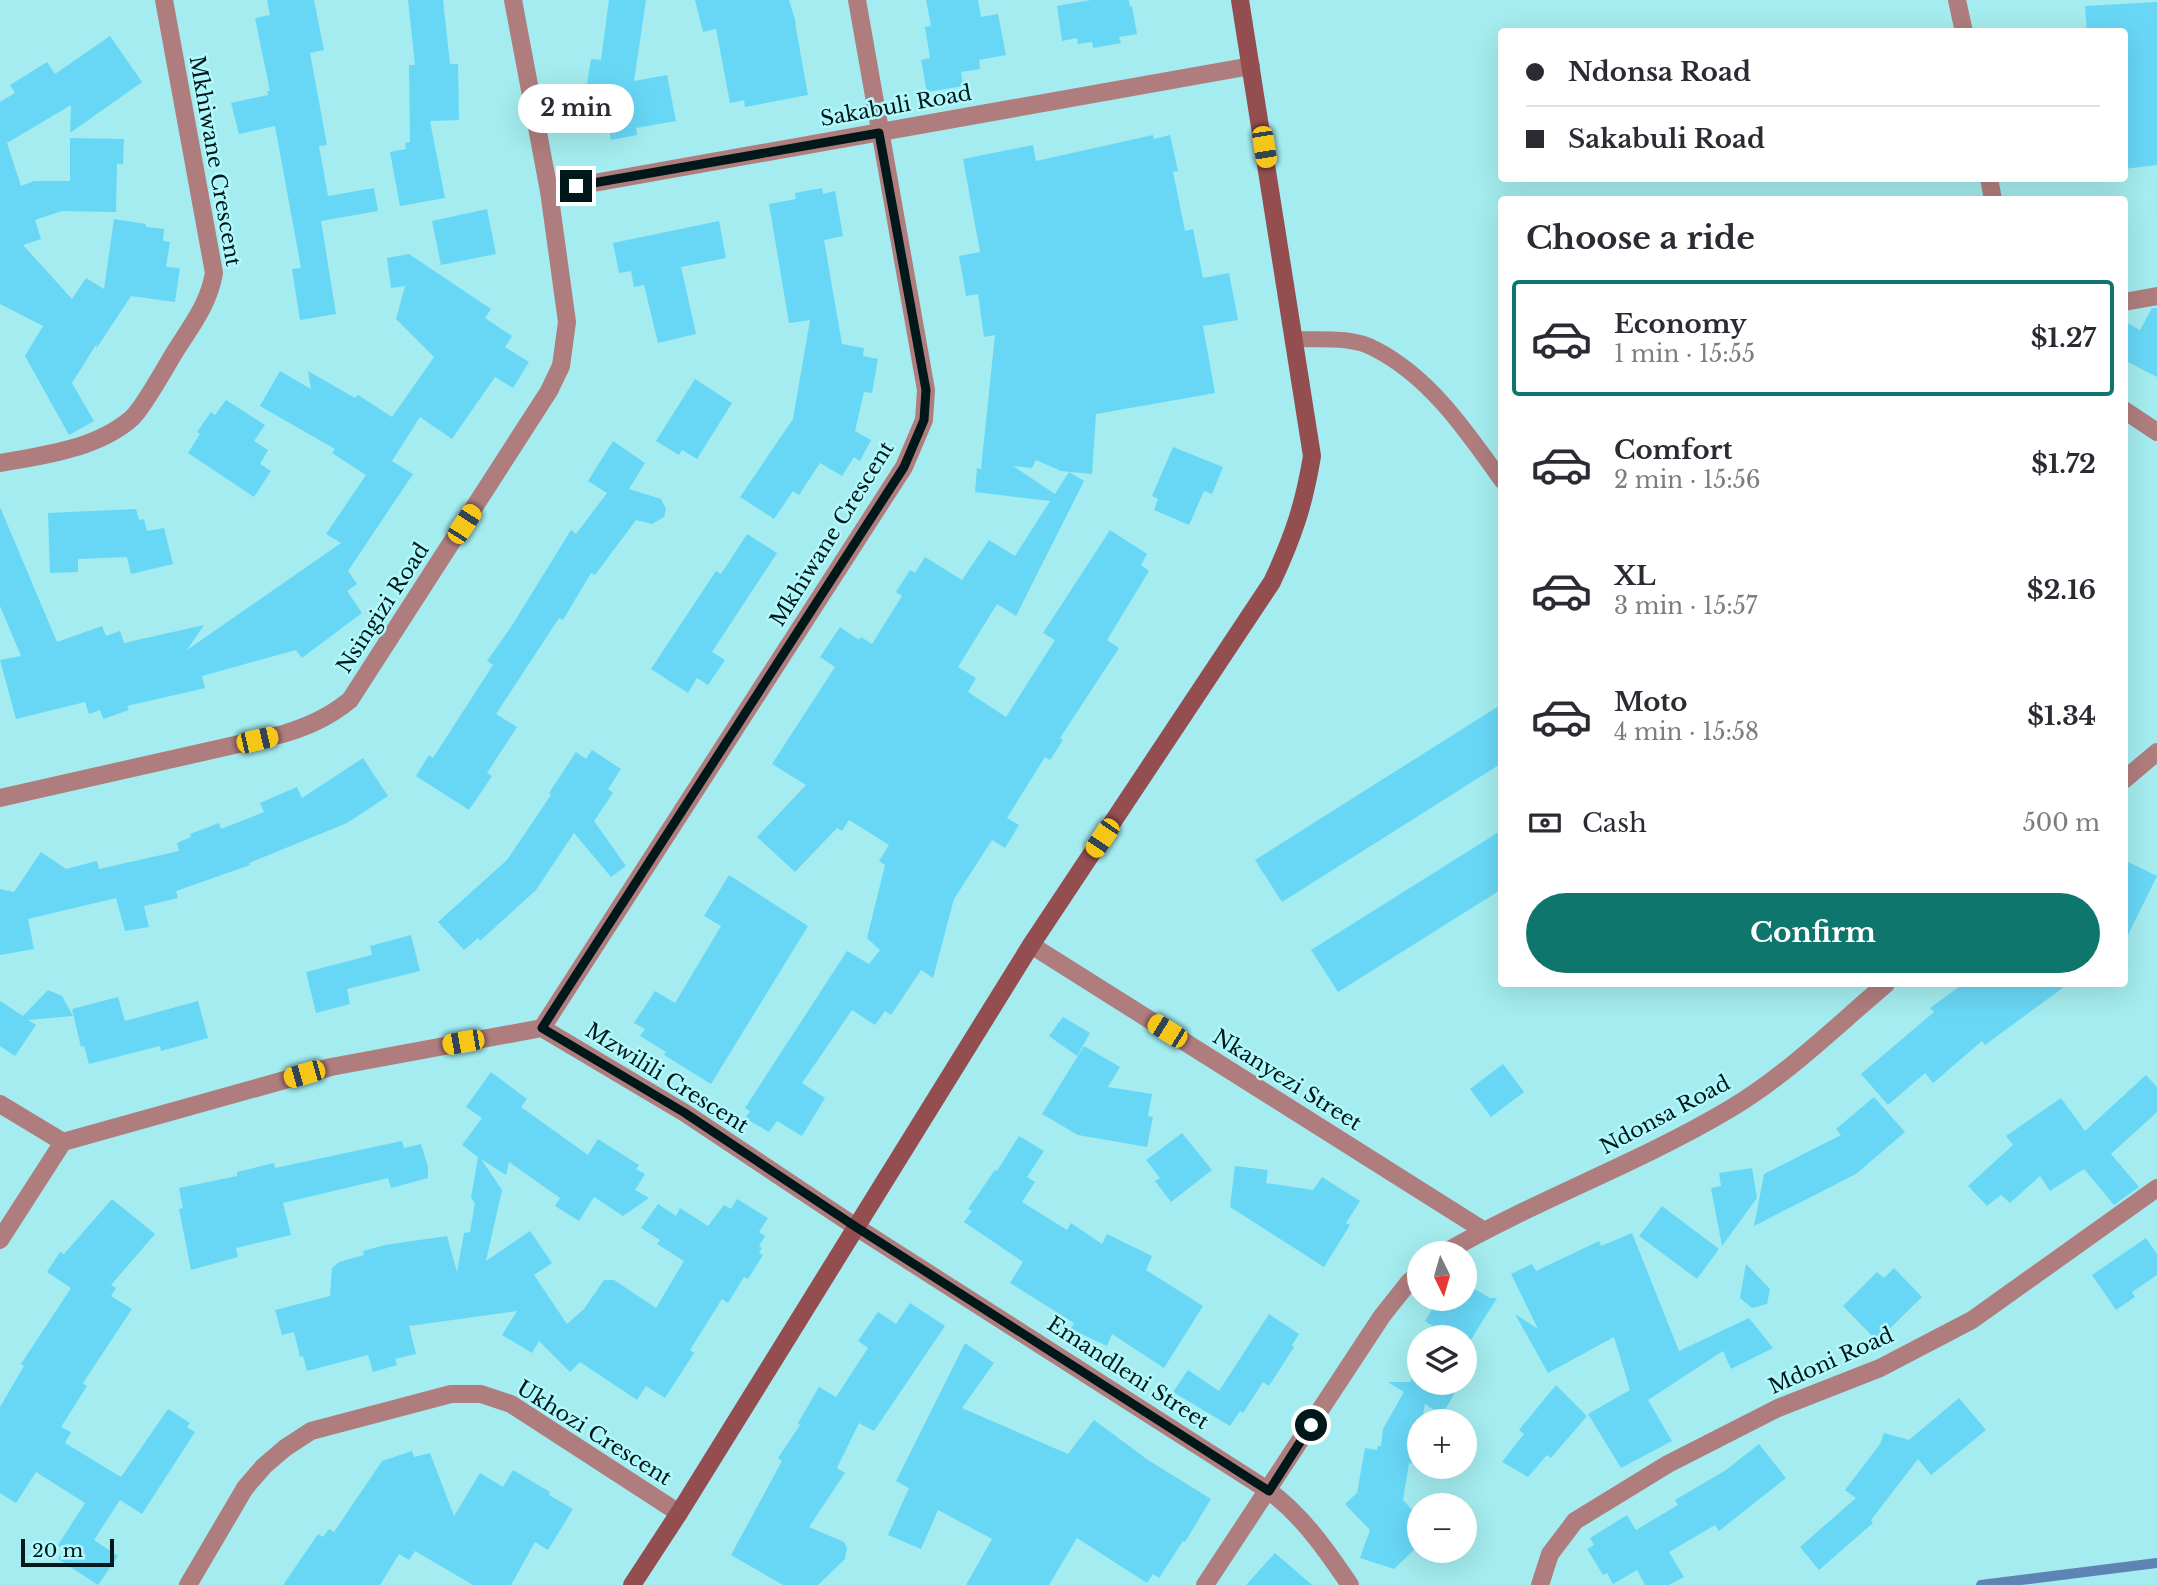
<!DOCTYPE html>
<meta charset="utf-8">
<style>
body{margin:0;font-family:"Libre Baskerville",serif;background:#f7f7f7;color:#2b2b33;height:100vh;display:flex;flex-direction:column;font-size:26px;white-space:nowrap}
*{box-sizing:border-box;margin:0}
p{font-size:23px;color:#7c7c81}
.icon{flex:none;width:38px;height:38px;fill:none;stroke:currentColor;stroke-width:2;stroke-linecap:round;stroke-linejoin:round}
.map{position:relative;flex:1;overflow:hidden}
.sheet{position:absolute;left:1498px;top:196px;width:630px;height:791px;display:flex;flex-direction:column;background:#fff;border-radius:7px;box-shadow:0 7px 28px #0002}
.sheet>*{flex:none}
.top-card{position:absolute;left:1498px;top:28px;width:630px;height:154px;border-radius:7px;box-shadow:0 7px 28px #0002;display:grid;align-content:center;height:154px;padding:0 28px;background:#fff}
.needle{width:46px;rotate:175deg}
.tools{position:absolute;left:1407px;top:1241px;display:grid;gap:14px}
.tools a{display:grid;place-items:center;width:70px;height:70px;border-radius:50%;background:#fff;box-shadow:0 7px 28px #0002;font-size:35px}
.scale{position:absolute;left:21px;bottom:18px;width:93px;box-sizing:border-box;padding-left:7px;border:4px solid #001819;border-top:0;font-size:19px;line-height:24px;white-space:nowrap;color:#001819;-webkit-text-stroke:5px #b1f9fc;paint-order:stroke}
.end{position:absolute;width:32px;height:32px;margin:-16px;border:9px solid #001819;background:#fff;box-shadow:0 0 0 4px #fff}
.from{border-radius:50%}
.bubble{position:absolute;height:49px;border-radius:24px;background:#fff;box-shadow:0 7px 28px #0002;font-size:23px;font-weight:800;line-height:49px;text-align:center}
.car{position:absolute;width:21px;height:42px;margin:-21px -10px;border-radius:9px;box-shadow:0 0 5px 2px #0007;background:linear-gradient(#f5c518 24%,#345 0 40%,#f5c518 0 76%,#345 0 86%,#f5c518 0)}
.top-card b{display:flex;align-items:center;gap:24px;height:66px;font-size:26px}
.top-card b+b{border-top:2px solid #e1e1e2}
.top-card i{width:18px;height:18px;background:#2b2b33}
ul{padding:0;list-style:none}
li{display:flex;align-items:center;gap:21px;height:116px;margin:0 14px 10px;padding:0 14px;border:4px solid transparent;border-radius:7px}
li div{flex:1}
li b{display:block;font-size:26px}
li em{font-style:normal;font-weight:800}
li.selected{border-color:#0f766e}
li>.icon{width:63px;height:63px;stroke-width:1.5}
h2{padding:0 28px;font-size:32px;line-height:84px}
.pay{display:flex;align-items:center;gap:18px;height:77px;padding:0 28px;font-size:26px}
.pay p{margin-inline-start:auto}
.primary-button{display:flex;gap:14px;margin-top:auto;padding:14px 28px}
.primary-button a{flex:1;height:80px;border-radius:42px;background:#0f766e;color:#fff;font-size:28px;font-weight:800;line-height:80px;text-align:center}
.map>svg:first-child{display:block}
.lines{fill:none;stroke-linecap:round;stroke-linejoin:round}
.stream{stroke:#5e84b5;stroke-width:10}
.building{fill:#68d7f6}
.lane{stroke:#af7d7d;stroke-width:16}
.street{stroke:#af7d7d;stroke-width:18}
.secondary{stroke:#944e50;stroke-width:18}
.route{stroke:#001819;stroke-width:9}
.labels{text-anchor:middle;stroke-width:5;stroke-linejoin:round;paint-order:stroke}
.street-label{font-size:21px;fill:#001819;stroke:#b1f9fc}
</style>
<div class="map">
<svg width="2157" height="1585" viewBox="0 0 2157 1585">
<rect width="100%" height="100%" fill="#a4ecef"/>
<g class="lines">
<polyline class="stream" points="1981,1585 2157,1563"/>
</g>
<g class="building">
<polygon points="267,0 314,0 324,50 310,53 327,145 319,146 328,196 374,188 378,211 321,221 336,314 300,320 292,269 301,268 275,126 239,134 231,103 268,95 267,91 270,91 255,18 270,15"/>
<polygon points="408,0 443,0 450,64 458,64 459,120 430,121 445,198 400,206 390,152 406,149 405,143 410,142 409,65 415,65"/>
<polygon points="609,0 646,0 634,81 667,75 676,121 636,128 637,135 611,140 608,123 595,126 587,84 591,59 601,60"/>
<polygon points="695,0 789,0 796,23 795,23 808,95 745,107 744,100 730,103 716,29 703,32"/>
<polygon points="926,0 978,0 981,17 998,14 1006,55 979,60 980,69 961,72 963,86 927,92 921,60 930,58 925,27 931,26"/>
<polygon points="1091,0 1129,0 1130,7 1132,6 1137,34 1119,37 1121,43 1093,48 1092,42 1078,44 1077,38 1062,41 1057,6"/>
<polygon points="2157,2 2157,165 2124,169 2124,32 2087,32 2085,6"/>
<polygon points="110,36 142,82 70,133 71,105 7,143 21,186 34,181 70,181 70,138 124,139 123,164 117,164 116,212 62,211 35,220 41,239 23,245 72,299 86,278 104,289 114,219 146,224 146,227 164,229 163,241 170,242 166,267 180,268 175,302 131,296 96,349 97,343 72,383 94,421 69,435 25,356 43,326 0,304 0,102 15,93 10,85 47,62 55,74"/>
<polygon points="1153,135 1154,139 1170,135 1178,171 1173,172 1185,231 1193,229 1203,278 1229,273 1238,320 1203,326 1215,393 1096,414 1092,474 1061,471 1036,460 1032,468 1013,466 1055,494 1069,472 1084,481 1016,616 997,604 958,667 976,678 968,692 1006,717 1055,640 1043,633 1110,530 1147,554 1141,565 1149,571 1107,640 1119,648 1060,738 1063,740 1050,760 1045,757 1007,818 1019,825 1005,848 992,840 954,899 933,978 921,970 891,1015 885,1011 875,1025 852,1010 802,1083 825,1098 802,1136 777,1121 769,1132 745,1118 750,1111 745,1108 847,951 869,964 880,950 867,938 885,865 879,861 889,845 849,820 842,831 837,828 795,872 757,837 806,785 772,764 835,667 820,657 840,627 859,640 861,637 872,644 902,596 896,592 910,570 915,573 925,557 962,580 989,540 1015,556 1050,501 975,492 977,468 981,469 995,335 984,337 978,294 966,296 959,256 980,252 963,159 1033,145 1036,161"/>
<polygon points="822,188 823,194 835,191 843,236 824,240 842,344 864,348 863,356 878,359 872,393 864,392 855,431 871,440 860,461 854,457 842,476 820,463 799,495 793,491 774,519 740,497 793,419 810,320 789,323 769,204 796,199 795,193"/>
<polygon points="487,209 496,254 441,265 432,221"/>
<polygon points="719,221 726,258 681,267 696,334 658,343 644,285 634,287 631,271 619,273 613,243"/>
<polygon points="409,254 491,309 485,318 512,336 505,347 529,362 513,388 495,377 452,439 420,417 392,461 413,474 348,571 357,584 347,591 362,613 302,658 296,650 202,676 205,688 127,706 129,710 103,719 100,710 89,714 85,702 16,719 0,660 21,656 0,606 0,507 57,642 102,626 106,636 120,631 124,643 204,625 187,650 341,543 326,534 366,475 332,453 335,449 260,406 280,371 311,389 308,371 355,398 358,395 392,417 434,357 396,319 405,286 391,288 387,258"/>
<polygon points="2152,308 2157,308 2157,377 2124,360 2124,321 2140,330"/>
<polygon points="695,379 732,403 697,459 682,450 679,455 656,441"/>
<polygon points="226,400 265,425 254,441 268,450 260,464 271,471 254,497 188,453 200,434 197,432 211,412 215,415"/>
<polygon points="613,441 645,463 629,489 661,499 666,509 664,517 652,524 636,520 595,575 591,573 563,620 559,618 496,714 517,727 487,773 492,776 469,810 416,776 429,755 433,758 493,665 487,661 511,627 571,530 576,534 607,493 588,481"/>
<polygon points="1173,447 1223,467 1212,494 1204,491 1189,525 1154,510 1158,499 1152,496"/>
<polygon points="136,509 139,520 144,519 147,531 164,528 173,564 131,574 127,557 78,559 78,572 50,573 48,513"/>
<polygon points="747,534 777,553 712,652 725,660 708,685 697,678 688,693 651,669 716,571 721,574"/>
<polygon points="1502,704 1502,763 1282,902 1255,860"/>
<polygon points="592,750 621,769 608,789 613,793 594,821 626,866 611,877 574,833 536,890 480,941 478,938 464,950 438,922 507,860 551,795 549,793 576,752 586,759"/>
<polygon points="363,758 388,796 347,823 249,863 250,865 176,891 178,898 144,906 149,927 125,931 116,898 28,919 34,949 0,955 0,889 14,892 41,852 66,869 97,861 99,869 179,851 177,843 191,837 190,834 219,823 221,829 264,812 260,803 297,787 302,798"/>
<polygon points="1502,830 1502,889 1338,992 1311,950"/>
<polygon points="2124,860 2157,876 2124,943"/>
<polygon points="729,875 808,926 711,1084 664,1055 666,1052 640,1036 645,1029 634,1023 655,991 675,1003 721,926 704,916"/>
<polygon points="411,935 420,971 347,989 350,1004 316,1013 306,972 372,955 370,946"/>
<polygon points="1963,984 2068,984 1985,1045 1982,1041 1933,1083 1925,1073 1888,1105 1861,1074 1934,1012 1930,1008"/>
<polygon points="48,990 62,996 73,1016 28,1020 36,1025 15,1056 0,1046 0,1001 23,1016"/>
<polygon points="118,997 125,1021 198,1001 208,1038 161,1051 160,1046 89,1064 84,1046 81,1047 72,1009"/>
<polygon points="1063,1017 1090,1033 1077,1056 1049,1036"/>
<polygon points="1084,1046 1120,1067 1108,1087 1152,1094 1148,1116 1153,1117 1147,1147 1078,1135 1042,1114"/>
<polygon points="1503,1064 1524,1092 1491,1117 1470,1089"/>
<polygon points="491,1072 527,1099 521,1107 588,1155 598,1139 639,1165 636,1169 645,1174 635,1190 649,1198 623,1216 594,1197 579,1221 555,1206 560,1198 509,1162 506,1175 481,1159 502,1190 486,1261 530,1231 552,1263 534,1275 567,1324 584,1309 604,1280 614,1280 656,1308 684,1261 657,1244 660,1240 641,1228 658,1204 676,1216 680,1208 708,1226 724,1205 731,1209 737,1199 768,1218 759,1232 765,1236 759,1246 762,1248 759,1253 763,1255 748,1279 744,1277 728,1303 722,1299 690,1350 694,1353 665,1398 646,1386 637,1400 580,1362 570,1372 539,1341 532,1353 502,1335 517,1311 409,1326 416,1354 395,1359 397,1365 373,1372 368,1355 307,1371 303,1356 300,1357 294,1332 282,1335 275,1310 330,1296 332,1268 339,1262 364,1255 363,1251 385,1245 447,1236 457,1272 464,1233 470,1232 475,1203 471,1198 478,1157 462,1145 482,1118 466,1107"/>
<polygon points="2146,1075 2157,1087 2157,1112 2111,1154 2139,1187 2114,1205 2084,1169 2050,1191 2040,1176 2010,1203 2001,1195 1987,1206 1968,1186 2013,1145 2006,1136 2061,1098 2085,1131"/>
<polygon points="1874,1097 1905,1132 1856,1174 1754,1226 1764,1174 1841,1135 1836,1129"/>
<polygon points="1182,1133 1212,1170 1171,1202 1155,1181 1160,1178 1146,1160"/>
<polygon points="1019,1136 1044,1151 1027,1177 1035,1182 1022,1202 1067,1230 1071,1223 1102,1244 1107,1234 1152,1256 1146,1270 1203,1306 1164,1368 1112,1334 1107,1346 1071,1329 1074,1323 1010,1283 1023,1262 964,1222 972,1211 968,1209 995,1170 997,1171"/>
<polygon points="402,1141 404,1148 421,1144 428,1167 428,1178 391,1188 388,1178 283,1203 291,1235 236,1248 238,1257 191,1270 179,1209 183,1208 179,1188 237,1176 237,1172 274,1163 275,1168"/>
<polygon points="1235,1166 1268,1170 1266,1183 1313,1190 1322,1177 1360,1201 1346,1223 1350,1225 1324,1267 1230,1207"/>
<polygon points="1752,1168 1757,1198 1722,1246 1711,1188 1721,1186 1719,1173"/>
<polygon points="112,1199 155,1234 111,1285 116,1288 111,1296 132,1309 83,1383 87,1386 61,1427 71,1432 65,1443 121,1477 168,1409 190,1423 187,1427 195,1432 142,1514 120,1500 94,1540 118,1556 98,1585 58,1559 65,1550 58,1545 85,1503 36,1472 16,1503 0,1493 0,1407 24,1366 21,1364 71,1288 47,1272 60,1252 64,1254"/>
<polygon points="1662,1206 1719,1249 1697,1279 1639,1236"/>
<polygon points="1632,1233 1679,1351 1749,1318 1773,1348 1731,1369 1723,1351 1648,1400 1672,1441 1621,1468 1588,1414 1630,1390 1614,1337 1548,1373 1515,1314 1538,1329 1511,1274 1532,1264 1536,1271 1599,1241 1601,1246"/>
<polygon points="2146,1238 2157,1254 2157,1275 2132,1292 2135,1297 2116,1310 2092,1275"/>
<polygon points="1746,1264 1770,1289 1767,1304 1752,1308 1740,1298"/>
<polygon points="1894,1268 1922,1297 1877,1341 1843,1306 1877,1272 1884,1278"/>
<polygon points="1465,1283 1490,1298 1497,1298 1465,1349 1465,1337 1427,1337 1433,1326 1425,1321 1439,1298 1465,1298"/>
<polygon points="910,1303 945,1326 874,1431 859,1423 837,1468 845,1473 809,1527 844,1542 847,1548 845,1559 818,1585 783,1585 731,1555 782,1461 778,1458 800,1425 798,1423 819,1387 836,1397 868,1348 858,1341 878,1312 896,1324"/>
<polygon points="1269,1314 1299,1334 1292,1345 1294,1347 1269,1386 1263,1382 1243,1413 1240,1411 1230,1426 1173,1392 1188,1370 1219,1391"/>
<polygon points="965,1343 994,1363 962,1408 1068,1454 1094,1420 1148,1460 1211,1499 1185,1542 1183,1541 1159,1578 1153,1574 1147,1583 1077,1538 1049,1585 966,1585 992,1539 938,1510 921,1549 888,1535 909,1488 896,1481"/>
<polygon points="1419,1366 1419,1382 1461,1382 1442,1415 1425,1404 1422,1421 1419,1421 1415,1464 1409,1463 1403,1500 1419,1517 1419,1545 1394,1569 1360,1558 1370,1530 1345,1504 1357,1493 1365,1448 1377,1450 1378,1446 1381,1446 1383,1429 1404,1392 1388,1382 1410,1382"/>
<polygon points="1556,1385 1587,1416 1551,1458 1547,1455 1528,1477 1502,1462 1524,1434 1519,1430"/>
<polygon points="1959,1398 1986,1430 1931,1475 1918,1459 1871,1520 1873,1523 1819,1570 1800,1547 1856,1498 1845,1490 1880,1444 1884,1433 1909,1440"/>
<polygon points="1759,1444 1786,1478 1719,1531 1715,1525 1669,1552 1684,1577 1669,1585 1645,1585 1637,1570 1613,1584 1607,1573 1603,1575 1587,1549 1594,1545 1590,1538 1627,1515 1636,1530 1678,1505 1675,1500 1726,1470"/>
<polygon points="412,1451 414,1457 430,1453 454,1516 480,1473 503,1487 513,1470 550,1492 549,1495 573,1509 548,1550 535,1542 511,1585 473,1585 415,1551 409,1560 399,1554 380,1585 283,1585 318,1534 323,1537 329,1529 334,1532 382,1461"/>
<polygon points="1275,1553 1312,1585 1246,1585"/>
</g>
<g class="lines">
<path class="lane" d="M1295 339C1320 340 1352 336 1375 349 1430 377 1467 432 1502 481"/>
<g class="street">
<polyline points="1957,0 1964,32"/>
<polyline points="1989,178 1993,200"/>
<polyline points="549,191 1251,66"/>
<polyline points="2124,302 2157,296"/>
<polyline points="2124,410 2157,432"/>
<path d="M0 463C44 455 97 449 132 418 144 407 166 366 176 350 192 325 209 303 214 273L164 0"/>
<polyline points="2124,780 2157,752"/>
<path d="M0 798 283 734C309 726 329 717 350 700L549 391 561 366 567 322 549 191 513 0"/>
<polyline points="1031,945 1483,1230"/>
<polyline points="542,1028 904,467 924,420 926,390 857,0"/>
<polyline points="0,1104 63,1142"/>
<path d="M0 1240 63 1142 331 1067 542 1028 685 1113 856 1227 1269 1491C1302 1515 1327 1551 1350 1585"/>
<path d="M1444 1253C1536 1200 1637 1164 1728 1110 1786 1076 1835 1027 1886 984"/>
<polyline points="188,1585 245,1488 264,1466 285,1448 311,1431 451,1394 481,1394 511,1404 679,1513"/>
<polyline points="1205,1585 1382,1316 1409,1282 1419,1274"/>
<polyline points="1540,1585 1550,1554 1575,1521 1668,1464 1778,1408 1880,1368 1972,1320 2157,1188"/>
</g>
<path class="secondary" d="M632 1585 679 1513 1031 945 1272 582C1293 537 1304 505 1312 456L1240 0"/>
</g>
<g class="lines">
<polyline class="route" points="576,186 879,133 926,390 924,420 904,467 542,1028 685,1113 856,1227 1269,1491 1311,1425"/>
</g>
<g class="labels">
<g class="street-label">
<text transform="translate(896 106) rotate(-10)" y="7">Sakabuli Road</text>
<text transform="translate(215 161) rotate(80)" y="7">Mkhiwane Crescent</text>
<text transform="translate(832 534) rotate(-58)" y="7">Mkhiwane Crescent</text>
<text transform="translate(383 608) rotate(-57)" y="7">Nsingizi Road</text>
<text transform="translate(667 1078) rotate(32)" y="7">Mzwilili Crescent</text>
<text transform="translate(1287 1080) rotate(32)" y="7">Nkanyezi Street</text>
<text transform="translate(1665 1115) rotate(-28)" y="7">Ndonsa Road</text>
<text transform="translate(1831 1361) rotate(-24)" y="7">Mdoni Road</text>
<text transform="translate(1128 1373) rotate(33)" y="7">Emandleni Street</text>
<text transform="translate(594 1433) rotate(32)" y="7">Ukhozi Crescent</text>
</g>
</g>
</svg>
<div class="tools">
<a><svg class="needle" viewBox="-14 -14 28 28"><path d="M0-13l5 13h-10z" fill="#e53935"/><path d="M0 13l5-13h-10z" fill="#7c7c81"/></svg></a>
<a><svg class="icon" aria-label="layers" viewBox="0 0 24 24"><path d="M12 4l9 5-9 5-9-5zM3 14l9 5 9-5"/></svg></a>
<a>+</a>
<a>−</a>
</div>
<div class="scale">20 m</div>
<i class="end from" style="left:1311px;top:1425px"></i>
<i class="end" style="left:576px;top:186px"></i>
<div class="bubble" style="left:518px;top:84px;width:116px">2 min</div>
<i class="car" style="left:1264px;top:147px;rotate:171deg"></i>
<i class="car" style="left:464px;top:524px;rotate:33deg"></i>
<i class="car" style="left:257px;top:740px;rotate:77deg"></i>
<i class="car" style="left:1102px;top:838px;rotate:214deg"></i>
<i class="car" style="left:1167px;top:1031px;rotate:302deg"></i>
<i class="car" style="left:463px;top:1042px;rotate:260deg"></i>
<i class="car" style="left:304px;top:1074px;rotate:254deg"></i>
<div class="top-card">
<b><i class="from"></i>Ndonsa Road</b>
<b><i></i>Sakabuli Road</b>
</div>
<section class="sheet">
<h2>Choose a ride</h2>
<ul>
<li class="selected"><svg class="icon" aria-label="car" viewBox="0 0 24 24"><path d="M5 17H2v-5l4-1 3-4h7l3 4 3 1v5h-3M9 17h6M6 11h13"/><circle cx="7" cy="17" r="2"/><circle cx="17" cy="17" r="2"/></svg><div><b>Economy</b><p>1 min · 15:55</p></div><em>$1.27</em></li>
<li><svg class="icon" aria-label="car" viewBox="0 0 24 24"><path d="M5 17H2v-5l4-1 3-4h7l3 4 3 1v5h-3M9 17h6M6 11h13"/><circle cx="7" cy="17" r="2"/><circle cx="17" cy="17" r="2"/></svg><div><b>Comfort</b><p>2 min · 15:56</p></div><em>$1.72</em></li>
<li><svg class="icon" aria-label="car" viewBox="0 0 24 24"><path d="M5 17H2v-5l4-1 3-4h7l3 4 3 1v5h-3M9 17h6M6 11h13"/><circle cx="7" cy="17" r="2"/><circle cx="17" cy="17" r="2"/></svg><div><b>XL</b><p>3 min · 15:57</p></div><em>$2.16</em></li>
<li><svg class="icon" aria-label="car" viewBox="0 0 24 24"><path d="M5 17H2v-5l4-1 3-4h7l3 4 3 1v5h-3M9 17h6M6 11h13"/><circle cx="7" cy="17" r="2"/><circle cx="17" cy="17" r="2"/></svg><div><b>Moto</b><p>4 min · 15:58</p></div><em>$1.34</em></li>
</ul>
<div class="pay"><svg class="icon" aria-label="cash" viewBox="0 0 24 24"><path d="M3 7h18v10H3z"/><circle cx="12" cy="12" r="2"/></svg>Cash<p>500 m</p></div>
<div class="primary-button"><a>Confirm</a></div>
</section>
</div>
